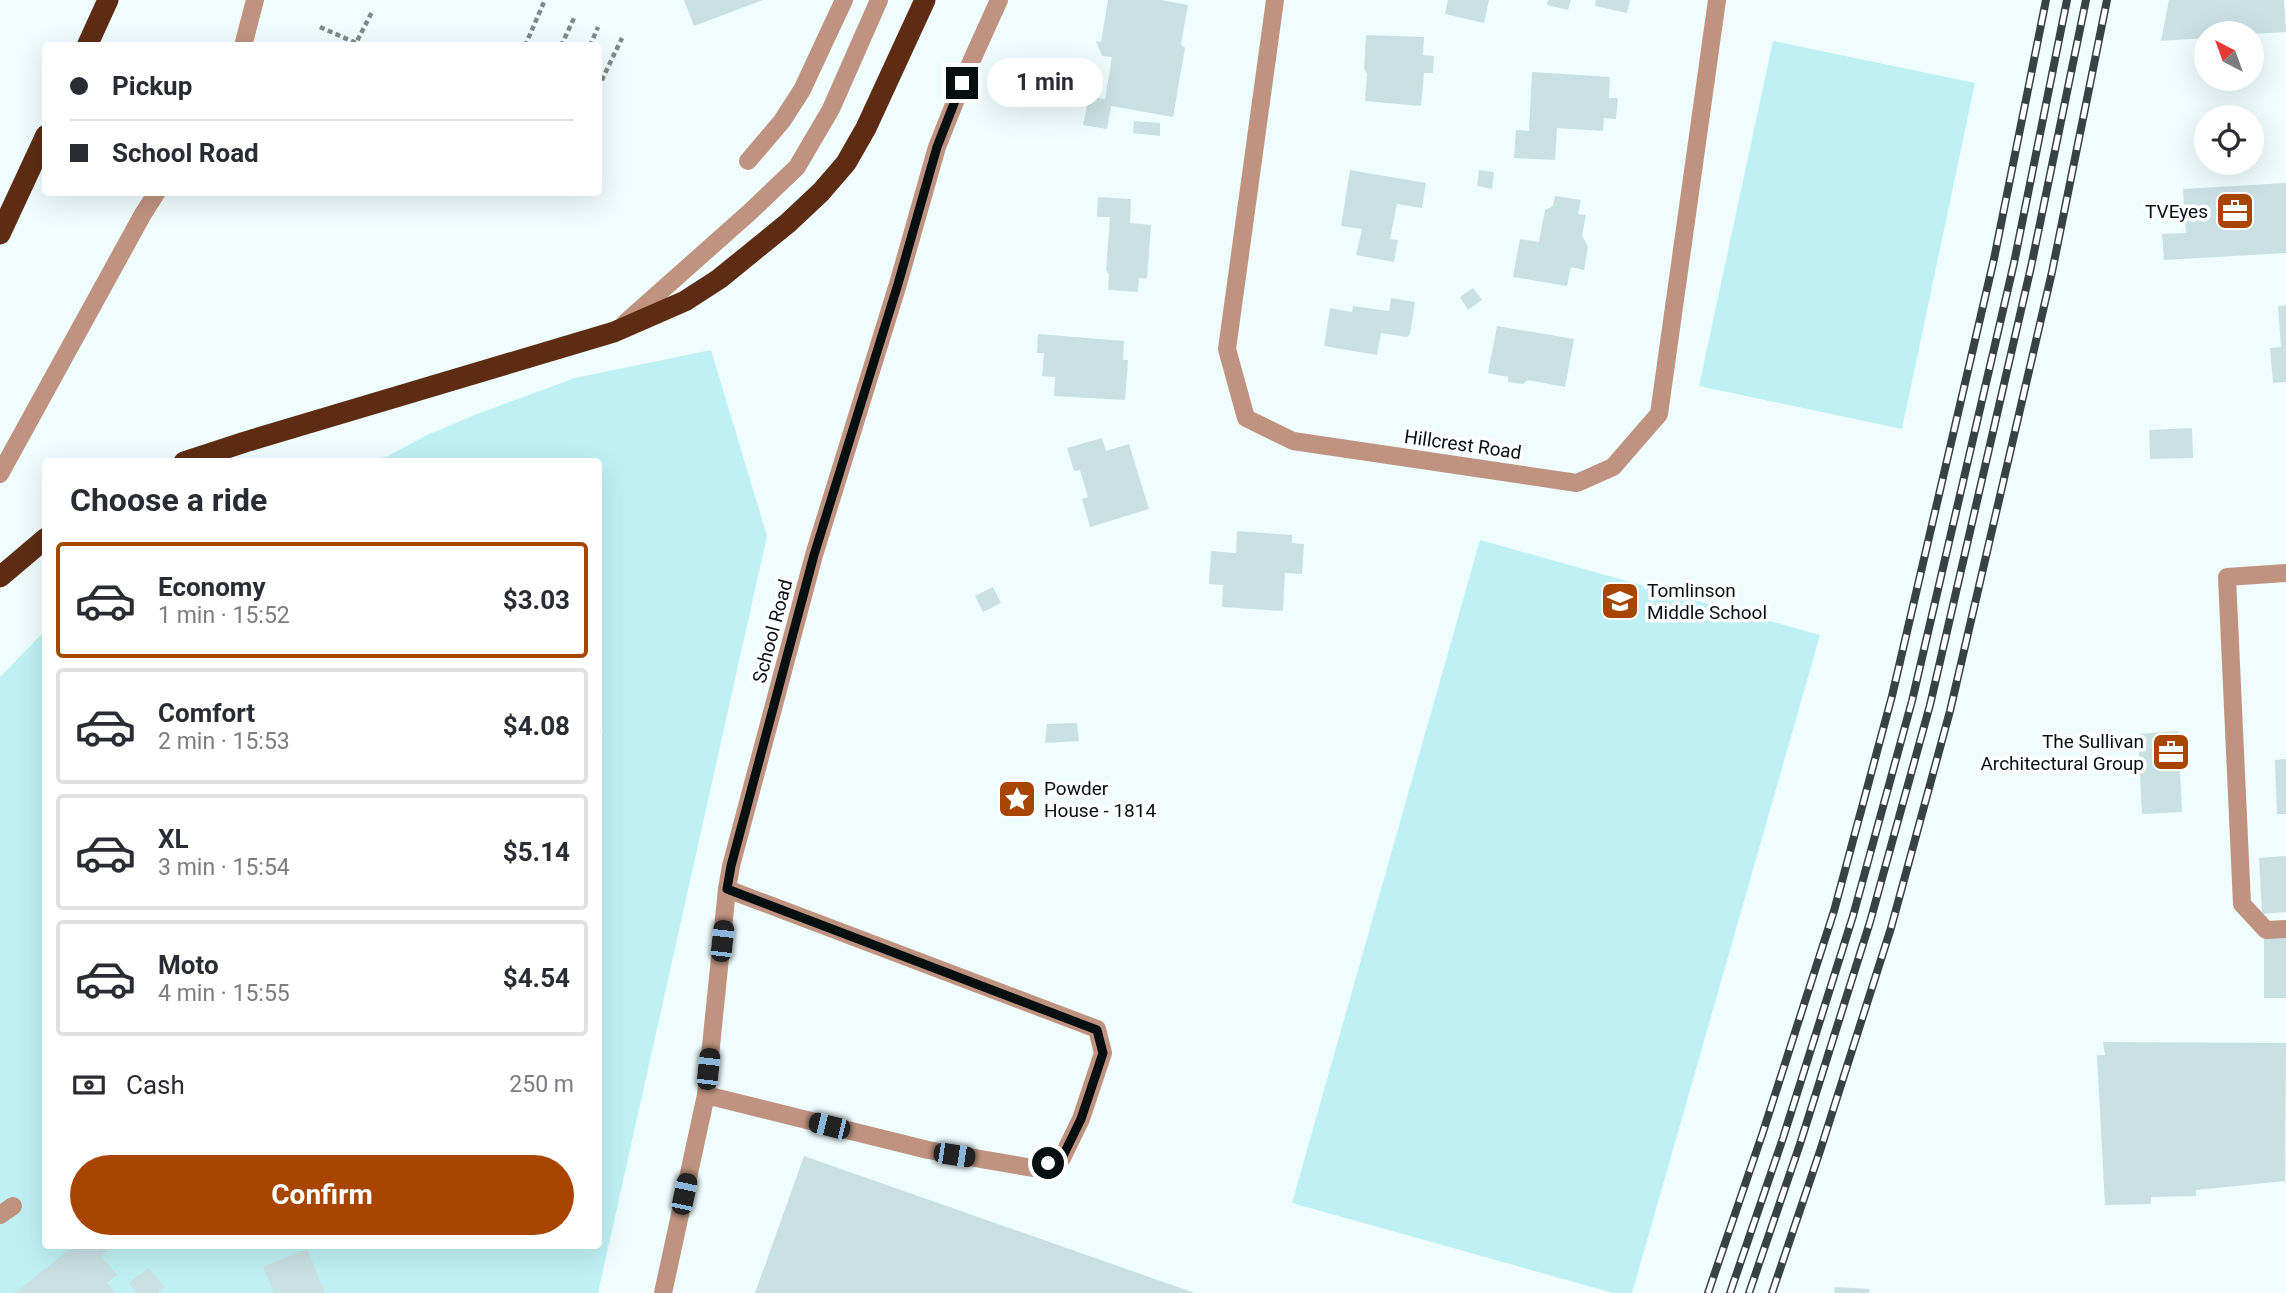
<!DOCTYPE html>
<meta charset="utf-8">
<style>
body{margin:0;font-family:Roboto,sans-serif;background:#f2f2f3;color:#2b2b33;height:100vh;display:flex;flex-direction:column;font-size:26px;white-space:nowrap}
*{box-sizing:border-box;margin:0}
p{font-size:23px;color:#7c7c81}
.icon{flex:none;width:38px;height:38px;fill:none;stroke:currentColor;stroke-width:2;stroke-linecap:round;stroke-linejoin:round}
.map{position:relative;flex:1;overflow:hidden}
.sheet{position:absolute;left:42px;top:458px;width:560px;height:791px;display:flex;flex-direction:column;background:#fff;border-radius:7px;box-shadow:0 7px 28px #0002}
.sheet>*{flex:none}
.guide{position:absolute;left:42px;top:42px;width:560px;height:154px;border-radius:7px;box-shadow:0 7px 28px #0002;display:grid;align-content:center;height:154px;padding:0 28px;background:#fff}
.needle{width:46px;rotate:319deg}
.tools{position:absolute;left:2194px;top:21px;display:grid;gap:14px}
.tools a{display:grid;place-items:center;width:70px;height:70px;border-radius:50%;background:#fff;box-shadow:0 7px 28px #0002;font-size:35px}
.end{position:absolute;width:32px;height:32px;margin:-16px;border:9px solid #070f10;background:#fff;box-shadow:0 0 0 4px #fff}
.from{border-radius:50%}
.bubble{position:absolute;height:49px;border-radius:24px;background:#fff;box-shadow:0 7px 28px #0002;font-size:23px;font-weight:700;line-height:49px;text-align:center}
.car{position:absolute;width:21px;height:42px;margin:-21px -10px;border-radius:9px;box-shadow:0 0 5px 2px #0007;background:linear-gradient(#222 24%,#8ab4d8 0 40%,#222 0 76%,#8ab4d8 0 86%,#222 0)}
.guide b{display:flex;align-items:center;gap:24px;height:66px;font-size:26px}
.guide b+b{border-top:2px solid #e1e1e2}
.guide i{width:18px;height:18px;background:#2b2b33}
ul{padding:0;list-style:none}
li{display:flex;align-items:center;gap:21px;height:116px;margin:0 14px 10px;padding:0 14px;border:4px solid #e1e1e2;border-radius:7px}
li div{flex:1}
li b{display:block;font-size:26px}
li em{font-style:normal;font-weight:700}
li.selected{border-color:#a74501}
li>.icon{width:63px;height:63px;stroke-width:1.5}
h2{padding:0 28px;font-size:32px;line-height:84px}
.pay{display:flex;align-items:center;gap:18px;height:77px;padding:0 28px;font-size:26px}
.pay p{margin-inline-start:auto}
.action{display:flex;gap:14px;margin-top:auto;padding:14px 28px}
.action a{flex:1;height:80px;border-radius:42px;background:#a74501;color:#fff;font-size:28px;font-weight:700;line-height:80px;text-align:center}
.map>svg:first-child{display:block}
.green{fill:#bff1f4}
.building{fill:#cae1e3}
.lines{fill:none;stroke-linecap:round;stroke-linejoin:round}
.path{stroke:#7e898a;stroke-width:4.5;stroke-dasharray:5 3.5;stroke-linecap:butt}
.minor{stroke:#bf937f;stroke-width:18}
.highway{stroke:#5d2c12;stroke-width:21}
.rail-casing{stroke:#394243;stroke-width:8}
.rail{stroke:#fff;stroke-width:5;stroke-dasharray:16;stroke-linecap:butt}
.route{stroke:#070f10;stroke-width:9}
.labels{text-anchor:middle;stroke-width:7;stroke-linejoin:round;paint-order:stroke}
.poi-label{font-size:19px;fill:#070f10;stroke:#fff;text-anchor:end}
.street-label{font-size:19px;fill:#070f10;stroke:#fff}
</style>
<div class="map">
<svg width="2286" height="1293" viewBox="0 0 2286 1293">
<rect width="100%" height="100%" fill="#effdfe"/>
<g class="green">
<polygon points="1773,41 1975,83 1902,429 1699,386"/>
<polygon points="711,350 767,536 598,1293 0,1293 0,677 45,631 46,1246 598,1246 598,751 603,731 598,713 598,462 348,462 386,457 427,435 477,414 575,378"/>
<polygon points="1480,540 1820,635 1632,1293 1613,1293 1292,1203"/>
</g>
<g class="building">
<polygon points="684,0 763,0 694,26"/>
<polygon points="1108,0 1161,0 1188,5 1181,44 1185,48 1173,117 1111,106 1107,129 1083,125 1089,97 1105,99 1112,57 1102,56 1096,41 1101,42"/>
<polygon points="1448,0 1489,0 1484,23 1445,14"/>
<polygon points="1548,0 1571,0 1568,10 1547,5"/>
<polygon points="1596,0 1630,0 1627,13 1595,6"/>
<polygon points="2169,0 2284,0 2286,32 2252,34 2207,33 2207,38 2161,41"/>
<polygon points="1366,35 1424,37 1423,55 1434,56 1433,73 1424,73 1421,106 1365,101 1367,74 1364,69"/>
<polygon points="1532,72 1610,77 1609,98 1618,98 1616,119 1604,118 1603,131 1557,128 1555,160 1514,158 1516,130 1529,131"/>
<polygon points="1134,121 1160,123 1160,136 1133,133"/>
<polygon points="1350,170 1426,183 1422,208 1397,204 1390,239 1398,240 1394,262 1356,255 1362,229 1341,226"/>
<polygon points="1479,170 1494,172 1492,189 1477,186"/>
<polygon points="2286,183 2286,253 2164,260 2162,234 2186,233 2183,189"/>
<polygon points="1555,196 1581,200 1578,214 1586,215 1582,236 1588,247 1584,270 1571,267 1567,286 1513,277 1520,239 1539,242 1545,210 1553,206"/>
<polygon points="1098,197 1131,199 1130,223 1151,225 1147,279 1139,278 1138,292 1108,290 1109,275 1106,270 1110,217 1097,217"/>
<polygon points="1473,288 1482,300 1468,310 1460,297"/>
<polygon points="1391,298 1415,302 1410,334 1407,337 1381,333 1377,355 1324,346 1330,308 1352,312 1353,306 1389,311"/>
<polygon points="2286,305 2286,382 2273,383 2270,348 2281,347 2278,306"/>
<polygon points="1497,326 1574,339 1565,387 1528,380 1523,384 1508,382 1508,377 1488,373"/>
<polygon points="1038,334 1124,341 1123,360 1128,360 1125,400 1054,396 1055,377 1042,376 1044,353 1037,353"/>
<polygon points="2192,428 2193,458 2150,459 2149,430"/>
<polygon points="1102,438 1106,451 1129,444 1149,509 1090,527 1082,499 1088,497 1080,470 1074,471 1067,448"/>
<polygon points="1237,531 1292,535 1292,543 1304,544 1302,574 1285,573 1283,611 1222,607 1223,585 1209,584 1211,551 1236,553"/>
<polygon points="993,587 1001,603 983,612 975,596"/>
<polygon points="1077,723 1079,741 1045,743 1047,724"/>
<polygon points="2178,731 2182,812 2142,814 2138,734"/>
<polygon points="2286,759 2286,814 2277,814 2275,760"/>
<polygon points="2286,856 2286,912 2262,914 2259,858"/>
<rect x="2264" y="937" width="22" height="61"/>
<polygon points="2103,1042 2286,1043 2285,1181 2196,1190 2196,1196 2151,1197 2151,1204 2105,1205 2097,1055 2105,1055"/>
<polygon points="804,1156 1195,1293 755,1293"/>
<polygon points="74,1246 113,1246 101,1256 117,1275 107,1283 116,1293 15,1293"/>
<polygon points="307,1249 325,1293 274,1293 263,1267"/>
<polygon points="149,1268 165,1288 158,1293 136,1293 129,1283"/>
<polygon points="1835,1287 1870,1289 1869,1293 1834,1293"/>
</g>
<g class="lines">
<g class="path">
<polyline points="320,27 356,43 373,10"/>
<polyline points="525,46 544,2"/>
<polyline points="561,46 575,16"/>
<polyline points="590,46 598,27"/>
<polyline points="598,88 622,38"/>
</g>
<g class="minor">
<polyline points="1275,0 1227,349 1246,418 1293,441 1577,483 1613,467 1659,414 1717,0"/>
<polyline points="243,46 255,0"/>
<polyline points="748,161 782,121 802,90 844,0"/>
<polyline points="625,323 751,211 797,167 831,109 879,0"/>
<polyline points="0,474 143,214 157,192"/>
<polyline points="2286,573 2227,577 2242,904 2266,930 2286,929"/>
<polyline points="706,1095 928,1150 1033,1168 1062,1158 1081,1119 1103,1053 1097,1029 727,889"/>
<polyline points="0,1215 13,1206"/>
<polyline points="663,1293 706,1095 727,889 731,866 814,555 898,284 937,147 971,62 999,0"/>
</g>
<g class="highway">
<polyline points="87,46 108,0"/>
<polyline points="0,234 46,135"/>
<polyline points="184,462 245,442 614,332 685,301 719,279 788,223 821,192 846,163 866,128 925,0"/>
<polyline points="0,577 46,538"/>
</g>
<defs>
<g id="rail">
<polyline points="1708,1293 1763,1132 1834,911 1892,696 1994,259 2046,0"/>
<polyline points="1730,1293 1783,1138 1853,916 1912,701 2014,263 2067,0"/>
<polyline points="1749,1293 1800,1144 1870,922 1930,705 2031,267 2086,0"/>
<polyline points="1772,1293 1820,1151 1891,928 1950,711 2052,272 2107,0"/>
</g>
</defs>
<use href="#rail" class="rail-casing"/>
<use href="#rail" class="rail"/>
</g>
<g class="lines">
<polyline class="route" points="962,83 937,147 898,284 814,555 731,866 727,889 1097,1030 1103,1053 1081,1119 1062,1158 1048,1163"/>
</g>
<defs>
<symbol id="office-square" viewBox="-11 -11 22 22"><rect x="-9" y="-9" width="18" height="18" rx="4" fill="#a74501" stroke="#fff"/><path d="M-6-3h4V-5.5h4V-3h4V5H-6ZM-1-4.5V-3h2v-1.5ZM-6 0V1H6V0Z" fill="#fff"/></symbol>
<symbol id="school-square" viewBox="-11 -11 22 22"><rect x="-9" y="-9" width="18" height="18" rx="4" fill="#a74501" stroke="#fff"/><path d="M0-5L7-2L0 1L-7-2ZM-4 1L0 2.5L4 1V4Q0 6-4 4Z" fill="#fff"/></symbol>
<symbol id="sight-square" viewBox="-11 -11 22 22"><rect x="-9" y="-9" width="18" height="18" rx="4" fill="#a74501" stroke="#fff"/><path d="M0-6L1.8-2.2L6-1.7L2.9 1.2L3.7 5.4L0 3.3L-3.7 5.4L-2.9 1.2L-6-1.7L-1.8-2.2Z" fill="#fff"/></symbol>
</defs>
<g fill-rule="evenodd">
<use href="#office-square" x="2213" y="189" width="44" height="44"/>
<use href="#school-square" x="1598" y="579" width="44" height="44"/>
<use href="#office-square" x="2149" y="730" width="44" height="44"/>
<use href="#sight-square" x="995" y="777" width="44" height="44"/>
</g>
<g class="labels">
<g class="poi-label">
<text x="2208" y="218">TVEyes</text>
<text x="1647" y="597" text-anchor="start">Tomlinson<tspan x="1647" dy="22">Middle School</tspan></text>
<text x="2144" y="748">The Sullivan<tspan x="2144" dy="22">Architectural Group</tspan></text>
<text x="1044" y="795" text-anchor="start">Powder<tspan x="1044" dy="22">House - 1814</tspan></text>
</g>
<g class="street-label">
<text transform="translate(1463 444) rotate(8)" y="7">Hillcrest Road</text>
<text transform="translate(772 631) rotate(-75)" y="7">School Road</text>
</g>
</g>
</svg>
<div class="tools">
<a><svg class="needle" viewBox="-14 -14 28 28"><path d="M0-13l5 13h-10z" fill="#e53935"/><path d="M0 13l5-13h-10z" fill="#7c7c81"/></svg></a>
<a><svg class="icon" aria-label="locate" viewBox="0 0 24 24"><circle cx="12" cy="12" r="6"/><path d="M12 2v4M12 18v4M2 12h4M18 12h4"/></svg></a>
</div>
<i class="end from" style="left:1048px;top:1163px"></i>
<i class="end" style="left:962px;top:83px"></i>
<div class="bubble" style="left:987px;top:58px;width:116px">1 min</div>
<i class="car" style="left:722px;top:941px;rotate:6deg"></i>
<i class="car" style="left:708px;top:1069px;rotate:6deg"></i>
<i class="car" style="left:829px;top:1126px;rotate:284deg"></i>
<i class="car" style="left:954px;top:1155px;rotate:99deg"></i>
<i class="car" style="left:684px;top:1194px;rotate:12deg"></i>
<div class="guide">
<b><i class="from"></i>Pickup</b>
<b><i></i>School Road</b>
</div>
<section class="sheet">
<h2>Choose a ride</h2>
<ul>
<li class="selected"><svg class="icon" aria-label="car" viewBox="0 0 24 24"><path d="M5 17H2v-5l4-1 3-4h7l3 4 3 1v5h-3M9 17h6M6 11h13"/><circle cx="7" cy="17" r="2"/><circle cx="17" cy="17" r="2"/></svg><div><b>Economy</b><p>1 min · 15:52</p></div><em>$3.03</em></li>
<li><svg class="icon" aria-label="car" viewBox="0 0 24 24"><path d="M5 17H2v-5l4-1 3-4h7l3 4 3 1v5h-3M9 17h6M6 11h13"/><circle cx="7" cy="17" r="2"/><circle cx="17" cy="17" r="2"/></svg><div><b>Comfort</b><p>2 min · 15:53</p></div><em>$4.08</em></li>
<li><svg class="icon" aria-label="car" viewBox="0 0 24 24"><path d="M5 17H2v-5l4-1 3-4h7l3 4 3 1v5h-3M9 17h6M6 11h13"/><circle cx="7" cy="17" r="2"/><circle cx="17" cy="17" r="2"/></svg><div><b>XL</b><p>3 min · 15:54</p></div><em>$5.14</em></li>
<li><svg class="icon" aria-label="car" viewBox="0 0 24 24"><path d="M5 17H2v-5l4-1 3-4h7l3 4 3 1v5h-3M9 17h6M6 11h13"/><circle cx="7" cy="17" r="2"/><circle cx="17" cy="17" r="2"/></svg><div><b>Moto</b><p>4 min · 15:55</p></div><em>$4.54</em></li>
</ul>
<div class="pay"><svg class="icon" aria-label="cash" viewBox="0 0 24 24"><path d="M3 7h18v10H3z"/><circle cx="12" cy="12" r="2"/></svg>Cash<p>250 m</p></div>
<div class="action"><a>Confirm</a></div>
</section>
</div>
